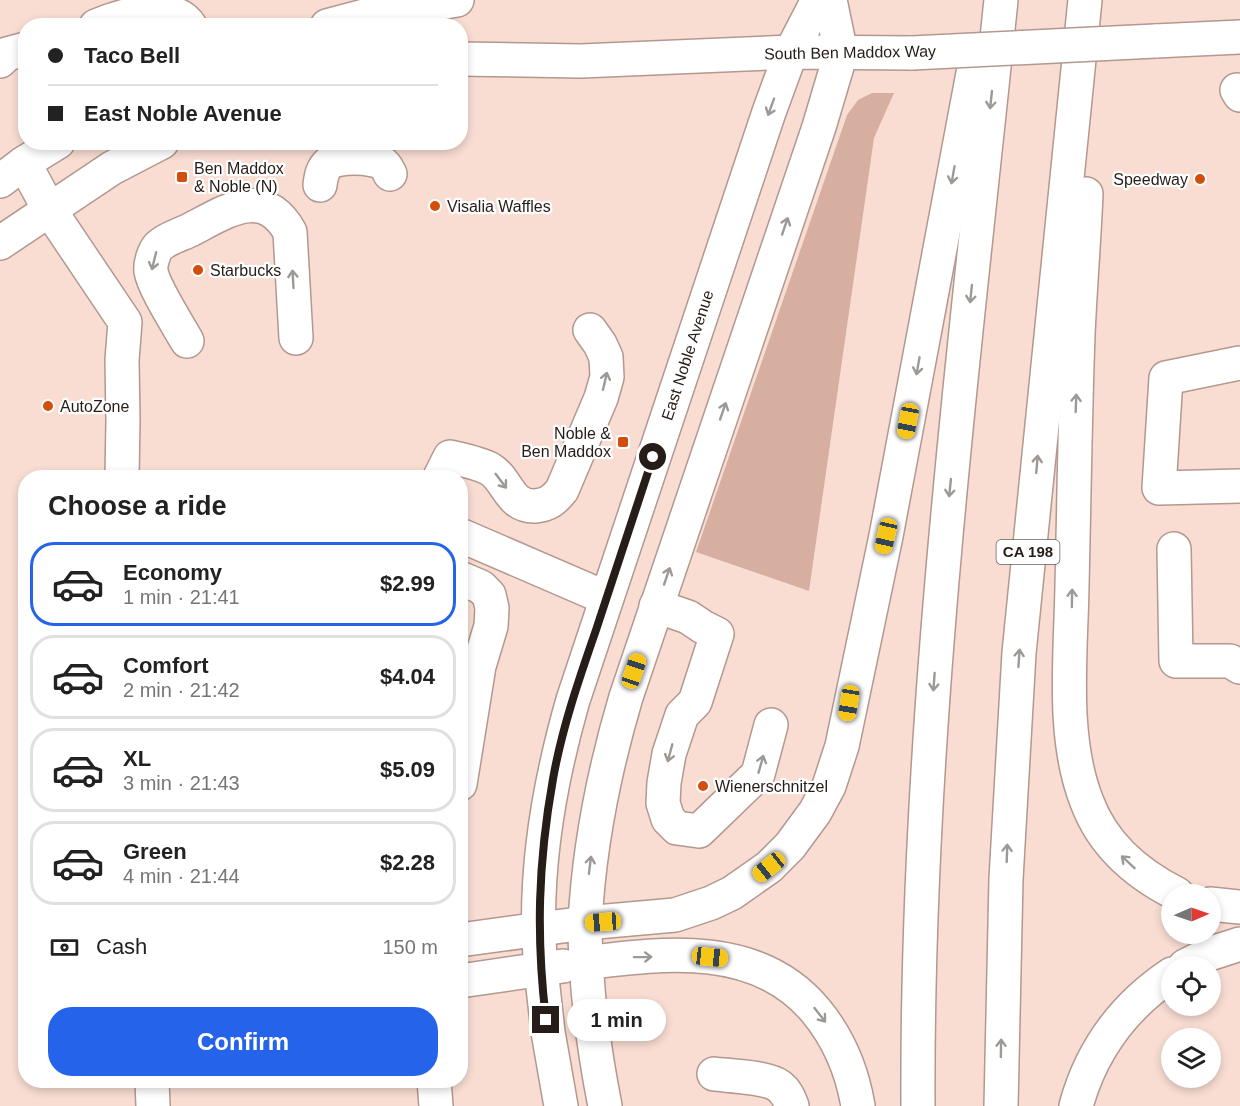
<!DOCTYPE html>
<meta charset="utf-8">
<style>
body{margin:0;font-family:Helvetica,sans-serif;background:#f2f2f2;color:#222;height:100vh;display:flex;flex-direction:column;font-size:22px;white-space:nowrap}
*{box-sizing:border-box;margin:0}
p{font-size:20px;color:#767676}
.icon{flex:none;width:33px;height:33px;fill:none;stroke:currentColor;stroke-width:2;stroke-linecap:round;stroke-linejoin:round}
.map{position:relative;flex:1;overflow:hidden}
.panel{position:absolute;left:18px;top:470px;width:450px;height:618px;display:flex;flex-direction:column;background:#fff;border-radius:24px;box-shadow:0 3px 9px #0003}
.panel>*{flex:none}
.banner{position:absolute;left:18px;top:18px;width:450px;height:132px;border-radius:24px;box-shadow:0 3px 9px #0003;display:grid;align-content:center;height:132px;padding:0 30px;background:#fff}
.needle{width:39px;rotate:88deg}
.buttons{position:absolute;left:1161px;top:884px;display:grid;gap:12px}
.buttons a{display:grid;place-items:center;width:60px;height:60px;border-radius:50%;background:#fff;box-shadow:0 3px 9px #0003;font-size:30px}
.end{position:absolute;width:27px;height:27px;margin:-14px;border:8px solid #261c18;background:#fff;box-shadow:0 0 0 3px #fff}
.from{border-radius:50%}
.bubble{position:absolute;height:42px;border-radius:21px;background:#fff;box-shadow:0 3px 9px #0003;font-size:20px;font-weight:700;line-height:42px;text-align:center}
.car{position:absolute;width:18px;height:36px;margin:-18px -9px;border-radius:8px;box-shadow:0 0 4px 2px #0007;background:linear-gradient(#f5c518 24%,#345 0 40%,#f5c518 0 76%,#345 0 86%,#f5c518 0)}
.banner b{display:flex;align-items:center;gap:21px;height:57px;font-size:22px}
.banner b+b{border-top:2px solid #e0e0e0}
.banner i{width:15px;height:15px;background:#222}
ul{padding:0;list-style:none}
li{display:flex;align-items:center;gap:18px;height:84px;margin:0 12px 9px;padding:0 18px;border:3px solid #e0e0e0;border-radius:24px}
li div{flex:1}
li b{display:block;font-size:22px}
li em{font-style:normal;font-weight:700}
li.current{border-color:#2563eb}
li>.icon{width:54px;height:54px;stroke-width:1.5}
h2{padding:0 30px;font-size:27px;line-height:72px}
.pay{display:flex;align-items:center;gap:15px;height:66px;padding:0 30px;font-size:22px}
.pay p{margin-inline-start:auto}
.action{display:flex;gap:12px;margin-top:auto;padding:12px 30px}
.action a{flex:1;height:69px;border-radius:24px;background:#2563eb;color:#fff;font-size:24px;font-weight:700;line-height:69px;text-align:center}
.map>svg:first-child{display:block}
.green{fill:#d7afa0}
.lines{fill:none;stroke-linecap:round;stroke-linejoin:round}
.minor-casing{stroke:#b2988e;stroke-width:36}
.major-casing{stroke:#b2988e;stroke-width:36}
.highway-casing{stroke:#b2988e;stroke-width:36}
.minor{stroke:#fff;stroke-width:33}
.major{stroke:#fff;stroke-width:33}
.highway{stroke:#fff;stroke-width:33}
.major-bridge-casing{stroke:#b2988e;stroke-width:36;stroke-linecap:butt}
.major-bridge{stroke:#fff;stroke-width:33}
.oneway{stroke:#9d9997}
.route{stroke:#261c18;stroke-width:8}
.poi-dot{fill:#d34e0c;stroke:#fff;stroke-width:2}
.labels{text-anchor:middle;stroke-width:4.5;stroke-linejoin:round;paint-order:stroke}
.shield{fill:#fff;stroke:#67605d;stroke-width:1.5}
.shield-label{font-size:15px;font-weight:bold;fill:#261c18}
.street-label{font-size:16px;fill:#261c18;stroke:#fff}
.poi-label{font-size:16px;fill:#261c18;stroke:#fff;text-anchor:start}
</style>
<div class="map">
<svg width="1240" height="1106" viewBox="0 0 1240 1106">
<rect width="100%" height="100%" fill="#f9ddd3"/>
<polygon class="green" points="872,93 894,93 874,138 809,591 696,552 847,115 858,100"/>
<g class="lines">
<defs>
<g id="minor">
<path d="M96 26C122 15 174 0 190 26"/>
<polyline points="0,61 7,54 26,49"/>
<polyline points="1237,90 1240,95"/>
<polyline points="24,163 49,209 125,322 122,360 123,420 122,477"/>
<path d="M320 185C321 177 322 169 329 163 338 156 372 157 382 163 386 165 388 170 390 174"/>
<path d="M187 341C178 325 153 286 151 271 150 264 154 251 159 246 167 238 183 234 192 229 228 210 264 186 290 232L296 338"/>
<polyline points="1240,363 1166,378 1159,488 1240,486"/>
<path d="M440 477 450 457C463 460 479 463 490 469 508 480 509 507 535 506 548 505 554 500 562 490L601 398 607 377 606 357 600 344 590 330"/>
<polyline points="460,535 606,598"/>
<polyline points="1174,549 1176,661 1230,661 1240,667"/>
<polyline points="460,578 481,587 489,595 492,608 491,626 479,666 460,784"/>
<polyline points="656,606 688,617 703,627 717,634 695,702 682,715 669,754 664,783 663,803 668,819 677,828 699,831 758,774 771,725"/>
<path d="M460 940 585 923C585 985 593 1045 605 1106"/>
<polyline points="541,969 548,1032 561,1106"/>
<polyline points="460,981 563,966"/>
<path d="M714 1074C730 1076 767 1077 779 1086 786 1091 789 1098 792 1106"/>
<polyline points="152,1080 153,1106"/>
<polyline points="434,1080 436,1106"/>
</g>
<g id="major">
<polyline points="327,26 368,15 457,0"/>
<polyline points="1155,41 1240,37"/>
<polyline points="460,59 581,61 791,52 912,53"/>
<polyline points="0,181 24,163 58,142"/>
<polyline points="0,243 112,168 162,142"/>
<path d="M585 923C589 846 604 771 626 697L819 127 841 53 830 0"/>
<path d="M541 969C532 879 548 787 573 700L769 112 791 52 818 0"/>
</g>
<g id="highway">
<path d="M1086 194C1084 241 1080 288 1078 335 1075 418 1074 502 1072 585 1071 654 1061 737 1087 802 1103 845 1137 874 1177 894"/>
<polyline points="1210,904 1240,907"/>
<polyline points="585,923 675,915 711,903 732,893 769,867 790,846 815,812 829,786 842,746 886,536 977,52"/>
<path d="M585 963C666 953 758 941 816 1011 839 1039 852 1070 858 1106"/>
<polyline points="1185,966 1209,954 1240,944"/>
<path d="M918 1106C916 736 963 368 1001 0"/>
<polyline points="1001,1106 1006,879 1019,653 1085,0"/>
<path d="M1076 1106C1091 1051 1124 1006 1172 974"/>
</g>
</defs>
<use href="#minor" class="minor-casing"/>
<use href="#major" class="major-casing"/>
<use href="#highway" class="highway-casing"/>
<use href="#minor" class="minor"/>
<use href="#major" class="major"/>
<use href="#highway" class="highway"/>
<defs>
<polyline id="major-bridge" points="912,53 1155,41"/>
</defs>
<use href="#major-bridge" class="major-bridge-casing"/>
<use href="#major-bridge" class="major-bridge"/>
</g>
<defs><path id="oneway-shaft" d="M-6 0H5M1.5-3L5.5 0L1.5 3" fill="none" stroke-width="1.6" stroke-linecap="round" stroke-linejoin="round" transform="scale(1.5)"/></defs>
<g class="oneway">
<use href="#oneway-shaft" transform="translate(991 100) rotate(96)"/>
<use href="#oneway-shaft" transform="translate(771 107) rotate(110)"/>
<use href="#oneway-shaft" transform="translate(953 175) rotate(100)"/>
<use href="#oneway-shaft" transform="translate(785 226) rotate(-71)"/>
<use href="#oneway-shaft" transform="translate(154 261) rotate(104)"/>
<use href="#oneway-shaft" transform="translate(293 279) rotate(-93)"/>
<use href="#oneway-shaft" transform="translate(971 294) rotate(96)"/>
<use href="#oneway-shaft" transform="translate(918 366) rotate(100)"/>
<use href="#oneway-shaft" transform="translate(605 381) rotate(-77)"/>
<use href="#oneway-shaft" transform="translate(1076 403) rotate(-88)"/>
<use href="#oneway-shaft" transform="translate(723 411) rotate(-71)"/>
<use href="#oneway-shaft" transform="translate(1037 464) rotate(-85)"/>
<use href="#oneway-shaft" transform="translate(501 481) rotate(53)"/>
<use href="#oneway-shaft" transform="translate(950 488) rotate(96)"/>
<use href="#oneway-shaft" transform="translate(667 576) rotate(-71)"/>
<use href="#oneway-shaft" transform="translate(1072 598) rotate(-89)"/>
<use href="#oneway-shaft" transform="translate(1019 658) rotate(-86)"/>
<use href="#oneway-shaft" transform="translate(934 682) rotate(94)"/>
<use href="#oneway-shaft" transform="translate(670 753) rotate(105)"/>
<use href="#oneway-shaft" transform="translate(761 764) rotate(-74)"/>
<use href="#oneway-shaft" transform="translate(1007 853) rotate(-88)"/>
<use href="#oneway-shaft" transform="translate(1128 862) rotate(-137)"/>
<use href="#oneway-shaft" transform="translate(590 865) rotate(-83)"/>
<use href="#oneway-shaft" transform="translate(643 957) rotate(-1)"/>
<use href="#oneway-shaft" transform="translate(820 1015) rotate(52)"/>
<use href="#oneway-shaft" transform="translate(1001 1048) rotate(-89)"/>
</g>
<g class="lines">
<path class="route" d="M546 1020C536 936 538 863 553 779 562 728 579 679 596 630 615 573 634 515 653 457"/>
</g>
<g class="poi-dot">
<rect x="176" y="171" width="12" height="12" rx="3"/>
<circle cx="1200" cy="179" r="6"/>
<circle cx="435" cy="206" r="6"/>
<circle cx="198" cy="270" r="6"/>
<circle cx="48" cy="406" r="6"/>
<rect x="617" y="436" width="12" height="12" rx="3"/>
<circle cx="703" cy="786" r="6"/>
</g>
<g class="labels">
<rect class="shield" x="996.5" y="540" width="63" height="24" rx="4.5"/>
<g class="shield-label">
<text x="1028" y="557">CA 198</text>
</g>
<g class="street-label">
<text transform="translate(850 52) rotate(-1)" y="6">South Ben Maddox Way</text>
<text transform="translate(687 355) rotate(-72)" y="6">East Noble Avenue</text>
</g>
<g class="poi-label">
<text x="194" y="174">Ben Maddox<tspan x="194" dy="18">&amp; Noble (N)</tspan></text>
<text x="1188" y="185" text-anchor="end">Speedway</text>
<text x="447" y="212">Visalia Waffles</text>
<text x="210" y="276">Starbucks</text>
<text x="60" y="412">AutoZone</text>
<text x="611" y="439" text-anchor="end">Noble &amp;<tspan x="611" dy="18">Ben Maddox</tspan></text>
<text x="715" y="792">Wienerschnitzel</text>
</g>
</g>
</svg>
<div class="buttons">
<a><svg class="needle" viewBox="-14 -14 28 28"><path d="M0-13l5 13h-10z" fill="#e53935"/><path d="M0 13l5-13h-10z" fill="#767676"/></svg></a>
<a><svg class="icon" aria-label="locate" viewBox="0 0 24 24"><circle cx="12" cy="12" r="6"/><path d="M12 2v4M12 18v4M2 12h4M18 12h4"/></svg></a>
<a><svg class="icon" aria-label="layers" viewBox="0 0 24 24"><path d="M12 4l9 5-9 5-9-5zM3 14l9 5 9-5"/></svg></a>
</div>
<i class="end from" style="left:653px;top:457px"></i>
<i class="end" style="left:546px;top:1020px"></i>
<div class="bubble" style="left:567px;top:999px;width:99px">1 min</div>
<i class="car" style="left:908px;top:421px;rotate:191deg"></i>
<i class="car" style="left:886px;top:536px;rotate:193deg"></i>
<i class="car" style="left:634px;top:671px;rotate:19deg"></i>
<i class="car" style="left:849px;top:703px;rotate:189deg"></i>
<i class="car" style="left:769px;top:867px;rotate:231deg"></i>
<i class="car" style="left:603px;top:922px;rotate:266deg"></i>
<i class="car" style="left:710px;top:957px;rotate:96deg"></i>
<div class="banner">
<b><i class="from"></i>Taco Bell</b>
<b><i></i>East Noble Avenue</b>
</div>
<section class="panel">
<h2>Choose a ride</h2>
<ul>
<li class="current"><svg class="icon" aria-label="car" viewBox="0 0 24 24"><path d="M5 17H2v-5l4-1 3-4h7l3 4 3 1v5h-3M9 17h6M6 11h13"/><circle cx="7" cy="17" r="2"/><circle cx="17" cy="17" r="2"/></svg><div><b>Economy</b><p>1 min · 21:41</p></div><em>$2.99</em></li>
<li><svg class="icon" aria-label="car" viewBox="0 0 24 24"><path d="M5 17H2v-5l4-1 3-4h7l3 4 3 1v5h-3M9 17h6M6 11h13"/><circle cx="7" cy="17" r="2"/><circle cx="17" cy="17" r="2"/></svg><div><b>Comfort</b><p>2 min · 21:42</p></div><em>$4.04</em></li>
<li><svg class="icon" aria-label="car" viewBox="0 0 24 24"><path d="M5 17H2v-5l4-1 3-4h7l3 4 3 1v5h-3M9 17h6M6 11h13"/><circle cx="7" cy="17" r="2"/><circle cx="17" cy="17" r="2"/></svg><div><b>XL</b><p>3 min · 21:43</p></div><em>$5.09</em></li>
<li><svg class="icon" aria-label="car" viewBox="0 0 24 24"><path d="M5 17H2v-5l4-1 3-4h7l3 4 3 1v5h-3M9 17h6M6 11h13"/><circle cx="7" cy="17" r="2"/><circle cx="17" cy="17" r="2"/></svg><div><b>Green</b><p>4 min · 21:44</p></div><em>$2.28</em></li>
</ul>
<div class="pay"><svg class="icon" aria-label="cash" viewBox="0 0 24 24"><path d="M3 7h18v10H3z"/><circle cx="12" cy="12" r="2"/></svg>Cash<p>150 m</p></div>
<div class="action"><a>Confirm</a></div>
</section>
</div>
